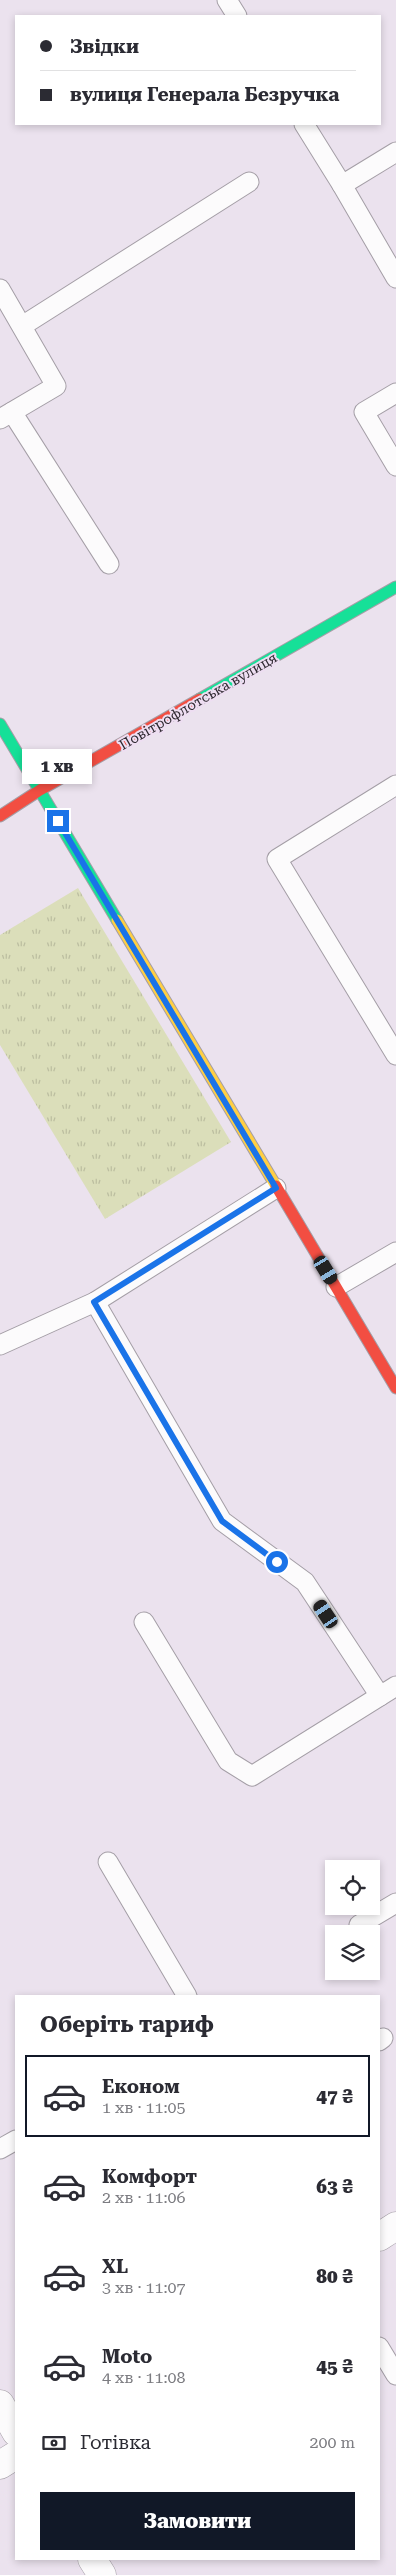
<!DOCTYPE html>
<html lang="uk">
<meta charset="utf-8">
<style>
body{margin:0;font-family:"Roboto Serif",serif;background:#f7f7f7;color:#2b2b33;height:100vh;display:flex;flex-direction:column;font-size:19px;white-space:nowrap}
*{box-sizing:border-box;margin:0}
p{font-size:16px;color:#7c7c81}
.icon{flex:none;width:28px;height:28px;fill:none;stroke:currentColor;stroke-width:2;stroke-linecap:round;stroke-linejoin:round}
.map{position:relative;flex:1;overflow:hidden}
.panel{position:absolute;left:15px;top:1995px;width:365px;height:565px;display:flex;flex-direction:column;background:#fff;border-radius:0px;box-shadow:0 2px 8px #0003}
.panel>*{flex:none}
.hud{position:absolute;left:15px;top:15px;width:366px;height:110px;border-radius:0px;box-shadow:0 2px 8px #0003;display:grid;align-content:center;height:110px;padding:0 25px;background:#fff}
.fabs{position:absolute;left:325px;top:1860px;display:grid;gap:10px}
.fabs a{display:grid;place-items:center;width:55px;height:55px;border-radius:0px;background:#fff;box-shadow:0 2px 8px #0003;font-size:25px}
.end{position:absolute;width:22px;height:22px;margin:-11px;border:6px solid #1a73e8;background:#fff;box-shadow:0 0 0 2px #fff}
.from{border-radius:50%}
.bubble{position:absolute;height:35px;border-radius:0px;background:#fff;box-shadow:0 2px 8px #0003;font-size:16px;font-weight:800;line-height:35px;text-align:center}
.car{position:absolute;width:15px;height:30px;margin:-15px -8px;border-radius:6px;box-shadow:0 0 4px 1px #0007;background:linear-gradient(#222 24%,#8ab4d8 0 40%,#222 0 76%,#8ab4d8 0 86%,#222 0)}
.hud b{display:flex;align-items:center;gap:18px;height:48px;font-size:19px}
.hud b+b{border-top:1px solid #e1e1e2}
.hud i{width:12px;height:12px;background:#2b2b33}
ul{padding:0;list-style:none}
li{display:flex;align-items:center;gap:15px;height:82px;margin:0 10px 8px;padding:0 15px;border:2px solid transparent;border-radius:0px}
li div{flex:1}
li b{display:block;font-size:19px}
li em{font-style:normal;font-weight:800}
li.on{border-color:#111827}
li>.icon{width:45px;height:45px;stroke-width:1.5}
h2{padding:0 25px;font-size:22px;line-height:60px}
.pay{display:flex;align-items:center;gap:12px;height:55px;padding:0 25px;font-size:19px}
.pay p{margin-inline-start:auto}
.primary-button{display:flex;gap:10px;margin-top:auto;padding:10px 25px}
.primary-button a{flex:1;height:58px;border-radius:0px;background:#111827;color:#fff;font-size:20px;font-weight:800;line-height:58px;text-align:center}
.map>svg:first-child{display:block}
.park{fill:url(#park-tufts)}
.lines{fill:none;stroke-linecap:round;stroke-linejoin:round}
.lane-casing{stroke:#a49ea6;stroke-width:21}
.street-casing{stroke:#a49ea6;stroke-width:29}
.fast-casing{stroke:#a49ea6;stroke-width:13}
.slow-casing{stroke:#a49ea6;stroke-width:13}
.jam-casing{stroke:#a49ea6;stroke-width:13}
.lane{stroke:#fcfbfc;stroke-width:19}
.street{stroke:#fcfbfc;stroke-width:28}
.fast{stroke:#16e098;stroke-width:11}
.slow{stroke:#ffcf43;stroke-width:11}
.jam{stroke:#f24e42;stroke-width:11}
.route{stroke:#1a73e8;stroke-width:6}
.labels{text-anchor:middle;stroke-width:4;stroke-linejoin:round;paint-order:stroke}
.street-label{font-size:14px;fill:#2f2931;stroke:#eedef2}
</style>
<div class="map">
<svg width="396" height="2575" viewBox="0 0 396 2575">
<defs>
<pattern id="park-tufts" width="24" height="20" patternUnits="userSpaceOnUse" patternTransform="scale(1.25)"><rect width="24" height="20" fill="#dbdeba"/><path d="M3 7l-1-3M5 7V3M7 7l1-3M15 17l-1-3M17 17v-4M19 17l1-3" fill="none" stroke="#bcbea0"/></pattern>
</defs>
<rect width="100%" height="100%" fill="#ebe2ee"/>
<polygon class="park" points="78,888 231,1142 105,1219 0,1045 0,935"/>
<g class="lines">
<defs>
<g id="lane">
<polyline points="227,0 237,16"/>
<polyline points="304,124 342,185 396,152"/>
<polyline points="342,185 396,278"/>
<polyline points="0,289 56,386 0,419"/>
<polyline points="22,326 249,182"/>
<polyline points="396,393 364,412 396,466"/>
<polyline points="12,412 109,564"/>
<polyline points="396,785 277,859 396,1055"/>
<polyline points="336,1287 396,1252"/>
<polyline points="95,1302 222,1521 305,1582 380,1696"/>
<polyline points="0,1345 95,1302 276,1188"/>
<polyline points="144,1622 228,1761 252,1776 396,1686"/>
<polyline points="108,1862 187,1996"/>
<polyline points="359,1925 396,1903"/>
<polyline points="379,2041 383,2038"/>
<polyline points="0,2149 16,2140"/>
<polyline points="379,2347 396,2375"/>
</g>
<g id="street">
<polyline points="379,2237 396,2226"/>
<polyline points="0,2404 16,2432"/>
<polyline points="0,2465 16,2455"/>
<polyline points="92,2559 102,2575"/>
</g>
<g id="fast">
<polyline points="200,699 396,587"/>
<polyline points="0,724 117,920"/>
</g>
<polyline id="slow" points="117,920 276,1186"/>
<g id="jam">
<polyline points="0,816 40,790 200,699"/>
<polyline points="276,1186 396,1388"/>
</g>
</defs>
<use href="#lane" class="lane-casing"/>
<use href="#street" class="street-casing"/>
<use href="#fast" class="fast-casing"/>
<use href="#slow" class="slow-casing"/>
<use href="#jam" class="jam-casing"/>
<use href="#lane" class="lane"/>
<use href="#street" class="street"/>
<use href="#fast" class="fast"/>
<use href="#slow" class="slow"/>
<use href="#jam" class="jam"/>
</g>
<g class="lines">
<polyline class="route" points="58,821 276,1188 94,1302 222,1521 277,1562"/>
</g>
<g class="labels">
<g class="street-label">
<text transform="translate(198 701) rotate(-30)" y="5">Повітрофлотська вулиця</text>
</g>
</g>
</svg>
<div class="fabs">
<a><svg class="icon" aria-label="locate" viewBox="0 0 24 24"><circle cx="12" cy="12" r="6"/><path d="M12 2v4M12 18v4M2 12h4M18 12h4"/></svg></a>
<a><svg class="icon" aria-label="layers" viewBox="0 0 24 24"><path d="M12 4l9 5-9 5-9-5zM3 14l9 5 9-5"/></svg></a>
</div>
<i class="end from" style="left:277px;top:1562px"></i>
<i class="end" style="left:58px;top:821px"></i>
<div class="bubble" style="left:22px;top:749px;width:70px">1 хв</div>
<i class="car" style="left:326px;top:1270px;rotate:149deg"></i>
<i class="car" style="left:326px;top:1614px;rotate:326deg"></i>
<div class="hud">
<b><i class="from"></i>Звідки</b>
<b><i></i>вулиця Генерала Безручка</b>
</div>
<section class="panel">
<h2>Оберіть тариф</h2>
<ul>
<li class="on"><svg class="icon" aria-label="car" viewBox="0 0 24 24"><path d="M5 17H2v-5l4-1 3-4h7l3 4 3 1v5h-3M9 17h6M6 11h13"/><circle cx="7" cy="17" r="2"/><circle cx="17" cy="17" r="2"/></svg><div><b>Економ</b><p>1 хв · 11:05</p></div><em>47 ₴</em></li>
<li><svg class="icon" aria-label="car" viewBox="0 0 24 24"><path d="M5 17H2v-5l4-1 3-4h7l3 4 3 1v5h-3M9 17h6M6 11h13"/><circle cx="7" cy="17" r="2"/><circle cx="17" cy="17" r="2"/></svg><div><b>Комфорт</b><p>2 хв · 11:06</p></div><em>63 ₴</em></li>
<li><svg class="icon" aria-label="car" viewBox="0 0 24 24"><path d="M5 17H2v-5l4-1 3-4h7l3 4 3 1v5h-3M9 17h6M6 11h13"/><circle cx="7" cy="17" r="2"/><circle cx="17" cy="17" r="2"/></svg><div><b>XL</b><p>3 хв · 11:07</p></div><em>80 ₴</em></li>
<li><svg class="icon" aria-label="car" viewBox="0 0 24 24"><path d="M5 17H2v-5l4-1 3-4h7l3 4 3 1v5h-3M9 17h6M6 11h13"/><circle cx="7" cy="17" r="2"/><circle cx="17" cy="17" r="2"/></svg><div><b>Moto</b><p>4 хв · 11:08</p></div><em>45 ₴</em></li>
</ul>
<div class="pay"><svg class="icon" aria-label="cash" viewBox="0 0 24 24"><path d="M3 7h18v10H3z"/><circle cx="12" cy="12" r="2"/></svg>Готівка<p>200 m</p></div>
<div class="primary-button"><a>Замовити</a></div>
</section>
</div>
